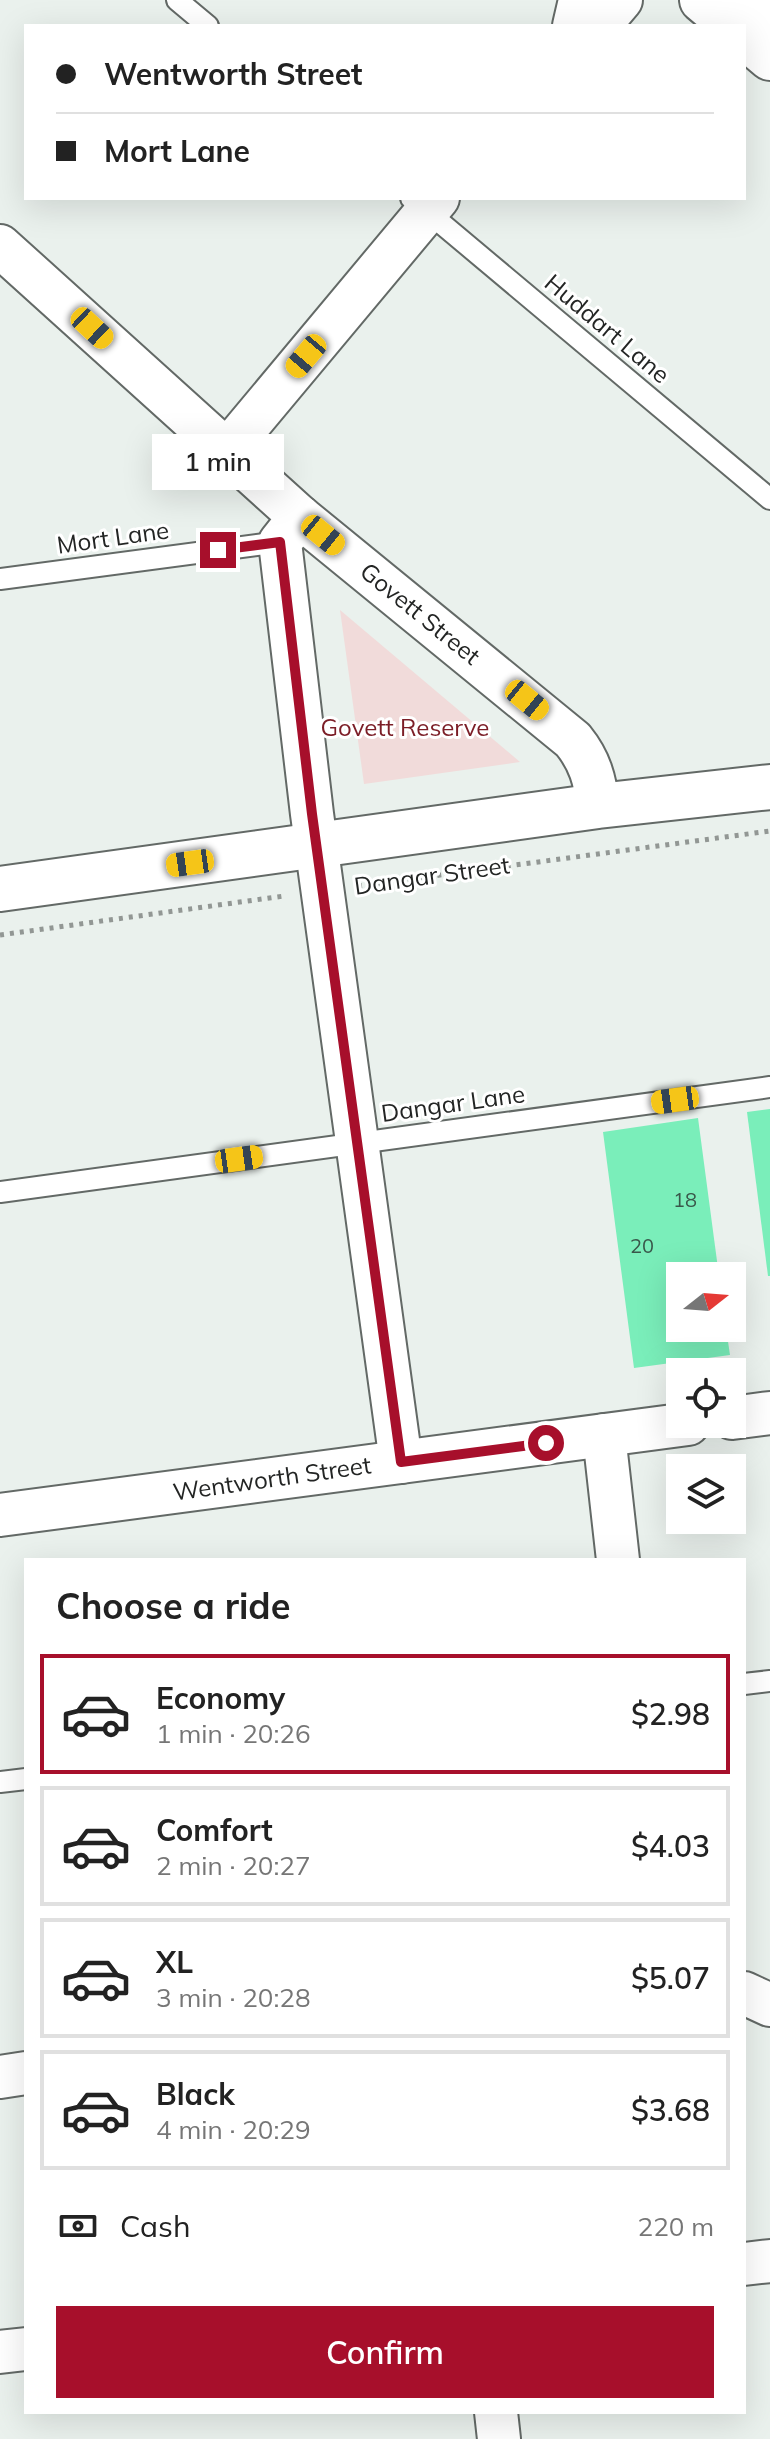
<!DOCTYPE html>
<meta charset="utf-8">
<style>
body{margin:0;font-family:Mulish,sans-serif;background:#f6f6f6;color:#222;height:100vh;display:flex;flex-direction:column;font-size:30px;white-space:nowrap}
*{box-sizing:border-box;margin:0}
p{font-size:26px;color:#767676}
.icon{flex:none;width:44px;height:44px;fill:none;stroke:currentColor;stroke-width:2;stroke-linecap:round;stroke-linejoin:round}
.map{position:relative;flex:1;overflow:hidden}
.details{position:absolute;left:24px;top:1558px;width:722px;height:856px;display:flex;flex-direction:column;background:#fff;border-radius:0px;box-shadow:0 8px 32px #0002}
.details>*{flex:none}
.guide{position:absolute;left:24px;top:24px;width:722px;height:176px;border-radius:0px;box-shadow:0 8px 32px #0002;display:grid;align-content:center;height:176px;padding:0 32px;background:#fff}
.needle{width:52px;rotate:73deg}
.tools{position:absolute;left:666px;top:1262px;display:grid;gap:16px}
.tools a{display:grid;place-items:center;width:80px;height:80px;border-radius:0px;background:#fff;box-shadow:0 8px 32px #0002;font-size:40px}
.end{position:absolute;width:36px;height:36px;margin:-18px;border:10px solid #a70f2b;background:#fff;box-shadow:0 0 0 4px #fff}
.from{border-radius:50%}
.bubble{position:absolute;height:56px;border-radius:0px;background:#fff;box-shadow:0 8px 32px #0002;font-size:26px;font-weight:600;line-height:56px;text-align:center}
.car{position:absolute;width:24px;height:48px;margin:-24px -12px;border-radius:10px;box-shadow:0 0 6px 2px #0007;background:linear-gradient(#f5c518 24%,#345 0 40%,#f5c518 0 76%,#345 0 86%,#f5c518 0)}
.guide b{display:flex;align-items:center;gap:28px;height:76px;font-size:30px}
.guide b+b{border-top:2px solid #e0e0e0}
.guide i{width:20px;height:20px;background:#222}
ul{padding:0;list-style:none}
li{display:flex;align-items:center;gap:24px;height:120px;margin:0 16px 12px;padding:0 16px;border:4px solid #e0e0e0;border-radius:0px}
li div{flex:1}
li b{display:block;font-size:30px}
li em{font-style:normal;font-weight:600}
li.current{border-color:#a70f2b}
li>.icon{width:72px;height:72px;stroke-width:1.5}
h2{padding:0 32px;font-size:36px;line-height:96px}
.pay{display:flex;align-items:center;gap:20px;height:88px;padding:0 32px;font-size:30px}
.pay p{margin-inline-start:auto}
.button{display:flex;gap:16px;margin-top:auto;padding:16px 32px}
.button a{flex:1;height:92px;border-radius:0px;background:#a70f2b;color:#fff;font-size:32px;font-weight:600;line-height:92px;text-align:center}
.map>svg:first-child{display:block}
.green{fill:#f1dbda}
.building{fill:#7aeeba}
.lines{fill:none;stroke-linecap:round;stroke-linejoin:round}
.lane-casing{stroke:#636966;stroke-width:24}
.street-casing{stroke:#636966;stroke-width:46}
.secondary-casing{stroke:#636966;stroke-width:48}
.path{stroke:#929794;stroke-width:5;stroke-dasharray:4 6;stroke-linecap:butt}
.lane{stroke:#fff;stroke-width:20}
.street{stroke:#fff;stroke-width:42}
.secondary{stroke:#fff;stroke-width:44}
.route{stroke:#a70f2b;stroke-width:10}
.labels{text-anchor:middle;stroke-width:6;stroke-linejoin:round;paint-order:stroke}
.number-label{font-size:20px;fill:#39574a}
.street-label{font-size:24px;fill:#232524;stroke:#fff}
.park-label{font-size:24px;fill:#7b1d26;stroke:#fff}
</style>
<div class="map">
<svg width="770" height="2439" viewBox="0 0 770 2439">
<rect width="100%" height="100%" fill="#eaf1ed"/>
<polygon class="green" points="340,610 520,762 364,784"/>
<g class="building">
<polygon points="770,1109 770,1276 768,1276 747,1112"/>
<polygon points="698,1118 719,1276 680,1276 680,1328 726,1328 730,1355 634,1368 603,1132"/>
</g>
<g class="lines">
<defs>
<g id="lane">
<polyline points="177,0 208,26"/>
<polyline points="411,198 770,499"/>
<polyline points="0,579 280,542"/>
<polyline points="0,1192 770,1087"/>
<polyline points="744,1684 770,1681"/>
<polyline points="0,1782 26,1779"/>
</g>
<g id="street">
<polyline points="574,26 580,0"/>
<polyline points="599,26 621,0"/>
<path d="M0 246 300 517 573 740C590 761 595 780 598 806"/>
<polyline points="226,452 438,198"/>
<polyline points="300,517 280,542 312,814 401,1462"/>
<polyline points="732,1418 770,1413"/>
<polyline points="604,1435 618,1560"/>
<polyline points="0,1515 688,1424"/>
<polyline points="744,1993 770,2005"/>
<polyline points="0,2077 26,2073"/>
<polyline points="744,2264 770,2261"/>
<polyline points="0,2352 26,2349"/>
<polyline points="496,2412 499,2439"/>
</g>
<g id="secondary">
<polyline points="702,0 733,26"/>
<polyline points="757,0 770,10"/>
<polyline points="744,36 770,58"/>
<polyline points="0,889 598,806 770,787"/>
</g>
</defs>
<use href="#lane" class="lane-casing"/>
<use href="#street" class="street-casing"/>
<use href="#secondary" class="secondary-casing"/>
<g class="path">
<polyline points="358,886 770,831"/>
<polyline points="0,935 284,896"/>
</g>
<use href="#lane" class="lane"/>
<use href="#street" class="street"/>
<use href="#secondary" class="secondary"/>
</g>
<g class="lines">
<polyline class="route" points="218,550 280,542 312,814 401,1462 546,1443"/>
</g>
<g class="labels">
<g class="number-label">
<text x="685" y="1207">18</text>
<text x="642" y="1253">20</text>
</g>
<g class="street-label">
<text transform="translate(607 329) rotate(40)" y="8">Huddart Lane</text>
<text transform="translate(113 538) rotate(-8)" y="8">Mort Lane</text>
<text transform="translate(420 614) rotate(39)" y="8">Govett Street</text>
<text transform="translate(432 876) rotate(-8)" y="8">Dangar Street</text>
<text transform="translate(453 1104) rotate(-8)" y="8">Dangar Lane</text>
<text transform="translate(272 1479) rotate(-8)" y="8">Wentworth Street</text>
</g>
<g class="park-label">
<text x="405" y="736">Govett Reserve</text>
</g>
</g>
</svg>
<div class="tools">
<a><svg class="needle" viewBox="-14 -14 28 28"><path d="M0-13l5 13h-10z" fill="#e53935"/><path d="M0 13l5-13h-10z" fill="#767676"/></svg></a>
<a><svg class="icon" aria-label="locate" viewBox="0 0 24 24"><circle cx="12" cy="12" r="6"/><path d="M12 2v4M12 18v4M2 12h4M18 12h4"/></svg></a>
<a><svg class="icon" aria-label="layers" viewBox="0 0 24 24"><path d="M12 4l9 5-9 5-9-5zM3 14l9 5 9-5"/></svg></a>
</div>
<i class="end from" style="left:546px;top:1443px"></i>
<i class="end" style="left:218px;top:550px"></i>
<div class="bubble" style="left:152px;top:434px;width:132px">1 min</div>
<i class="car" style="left:92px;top:328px;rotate:133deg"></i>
<i class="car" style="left:306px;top:356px;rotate:220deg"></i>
<i class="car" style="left:323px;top:535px;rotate:129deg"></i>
<i class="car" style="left:527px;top:700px;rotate:129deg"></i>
<i class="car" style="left:190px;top:863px;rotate:262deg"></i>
<i class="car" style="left:675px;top:1100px;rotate:262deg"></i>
<i class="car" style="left:239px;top:1159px;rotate:82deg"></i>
<div class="guide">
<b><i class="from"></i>Wentworth Street</b>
<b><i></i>Mort Lane</b>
</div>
<section class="details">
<h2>Choose a ride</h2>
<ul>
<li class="current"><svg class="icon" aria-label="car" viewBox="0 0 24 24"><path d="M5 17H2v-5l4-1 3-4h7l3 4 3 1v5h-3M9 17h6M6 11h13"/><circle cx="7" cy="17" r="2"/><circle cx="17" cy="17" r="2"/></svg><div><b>Economy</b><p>1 min · 20:26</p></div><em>$2.98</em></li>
<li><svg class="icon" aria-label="car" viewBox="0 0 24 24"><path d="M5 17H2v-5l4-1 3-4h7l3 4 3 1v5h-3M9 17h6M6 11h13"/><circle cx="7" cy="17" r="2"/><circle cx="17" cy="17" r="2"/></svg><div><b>Comfort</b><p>2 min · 20:27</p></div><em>$4.03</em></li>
<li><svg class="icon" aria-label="car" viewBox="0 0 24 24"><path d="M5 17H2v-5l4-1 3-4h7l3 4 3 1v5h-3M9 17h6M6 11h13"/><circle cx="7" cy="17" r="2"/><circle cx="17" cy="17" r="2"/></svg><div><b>XL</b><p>3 min · 20:28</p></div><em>$5.07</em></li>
<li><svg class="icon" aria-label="car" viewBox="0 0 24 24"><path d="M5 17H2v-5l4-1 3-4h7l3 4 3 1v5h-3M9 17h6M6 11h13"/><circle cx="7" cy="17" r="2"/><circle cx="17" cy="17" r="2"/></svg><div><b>Black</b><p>4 min · 20:29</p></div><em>$3.68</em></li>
</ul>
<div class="pay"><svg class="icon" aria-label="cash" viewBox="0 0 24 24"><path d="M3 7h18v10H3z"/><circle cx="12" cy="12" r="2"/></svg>Cash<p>220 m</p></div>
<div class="button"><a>Confirm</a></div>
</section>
</div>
